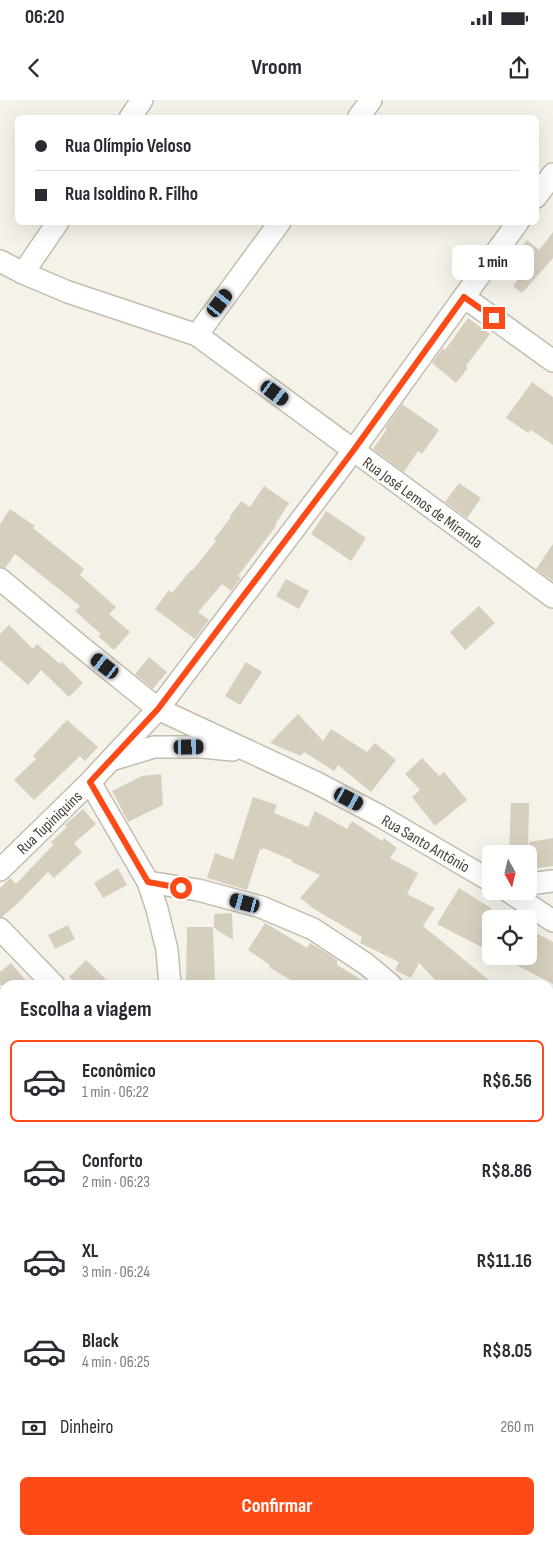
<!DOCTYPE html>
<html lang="pt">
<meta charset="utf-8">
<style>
body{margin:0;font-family:"Sofia Sans Condensed",sans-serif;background:#f7f7f7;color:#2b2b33;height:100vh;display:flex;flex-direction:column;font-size:19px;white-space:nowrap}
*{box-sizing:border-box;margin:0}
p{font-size:16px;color:#7c7c81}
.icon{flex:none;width:28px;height:28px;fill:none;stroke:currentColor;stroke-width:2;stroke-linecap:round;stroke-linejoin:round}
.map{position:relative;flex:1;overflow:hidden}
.drawer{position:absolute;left:0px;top:880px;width:554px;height:565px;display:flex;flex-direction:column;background:#fff;border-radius:15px 15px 0 0;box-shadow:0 5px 20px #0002}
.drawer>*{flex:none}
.hud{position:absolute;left:15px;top:15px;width:524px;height:110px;border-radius:8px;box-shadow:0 5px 20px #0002;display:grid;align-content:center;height:110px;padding:0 20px;background:#fff}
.needle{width:32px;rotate:172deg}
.controls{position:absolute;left:482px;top:745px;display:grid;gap:10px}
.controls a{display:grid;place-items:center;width:55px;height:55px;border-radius:8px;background:#fff;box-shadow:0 5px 20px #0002;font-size:25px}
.end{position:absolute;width:22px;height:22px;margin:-11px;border:6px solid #fe4a16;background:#fff;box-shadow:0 0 0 2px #fff}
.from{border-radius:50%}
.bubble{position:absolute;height:35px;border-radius:8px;background:#fff;box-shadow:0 5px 20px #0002;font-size:16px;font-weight:700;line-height:35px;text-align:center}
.car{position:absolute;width:15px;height:30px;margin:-15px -8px;border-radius:6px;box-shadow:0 0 4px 1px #0007;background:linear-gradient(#222 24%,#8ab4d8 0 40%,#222 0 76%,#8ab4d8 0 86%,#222 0)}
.hud b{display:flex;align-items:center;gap:18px;height:48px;font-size:19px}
.hud b+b{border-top:1px solid #e1e1e2}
.hud i{width:12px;height:12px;background:#2b2b33}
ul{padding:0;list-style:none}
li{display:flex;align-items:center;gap:15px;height:82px;margin:0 10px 8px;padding:0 10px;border:2px solid transparent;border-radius:8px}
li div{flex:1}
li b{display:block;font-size:19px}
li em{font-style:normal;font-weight:700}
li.current{border-color:#fe4a16}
li>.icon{width:45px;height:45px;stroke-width:1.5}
h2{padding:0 20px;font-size:22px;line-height:60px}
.pay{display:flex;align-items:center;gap:12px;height:55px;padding:0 20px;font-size:19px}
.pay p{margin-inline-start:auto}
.action{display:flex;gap:10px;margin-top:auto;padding:10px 20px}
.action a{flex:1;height:58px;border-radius:8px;background:#fe4a16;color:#fff;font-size:20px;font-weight:700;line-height:58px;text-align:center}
.status{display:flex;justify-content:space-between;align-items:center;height:35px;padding:0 25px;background:#fff;direction:ltr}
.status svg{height:14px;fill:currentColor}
header{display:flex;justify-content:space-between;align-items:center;height:65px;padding:0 20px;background:#fff;font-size:22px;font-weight:700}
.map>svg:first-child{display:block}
.green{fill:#cce9b1}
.building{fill:#d7cfbe}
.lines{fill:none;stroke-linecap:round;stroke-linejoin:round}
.minor-casing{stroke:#c3bdae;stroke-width:24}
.minor{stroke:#fff;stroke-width:21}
.route{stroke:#fe4a16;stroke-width:6}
.labels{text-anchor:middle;stroke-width:4;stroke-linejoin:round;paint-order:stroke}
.street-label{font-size:16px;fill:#484337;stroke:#fff}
</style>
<div class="status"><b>06:20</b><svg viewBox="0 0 49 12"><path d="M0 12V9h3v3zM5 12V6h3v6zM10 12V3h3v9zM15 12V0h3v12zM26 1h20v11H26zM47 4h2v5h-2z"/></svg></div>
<header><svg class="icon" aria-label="back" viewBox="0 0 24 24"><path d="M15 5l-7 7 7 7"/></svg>Vroom<svg class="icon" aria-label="share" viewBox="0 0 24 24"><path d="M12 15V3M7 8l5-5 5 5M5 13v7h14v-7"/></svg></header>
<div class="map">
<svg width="553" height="1445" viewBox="0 0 553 1445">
<rect width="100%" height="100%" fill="#f5f2e9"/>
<polygon class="green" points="5,1324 5,1425 0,1425 0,1325"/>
<g class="building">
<polygon points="553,132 553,158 522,193 513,186 530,163 517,152 527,140 539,150"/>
<polygon points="468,218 490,234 466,266 468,268 456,283 432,263 443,248 445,250"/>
<polygon points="532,282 553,297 553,345 531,330 528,333 506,318"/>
<polygon points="402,304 439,330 422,354 418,351 404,372 373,349 387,329 385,328"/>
<polygon points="459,383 481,398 467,418 445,402"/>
<polygon points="264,386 289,403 275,425 276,426 238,476 241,478 231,491 222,484 198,512 209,520 195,539 155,509 169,490 172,493 191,470 192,471 216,441 214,439 231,417 230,416 241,401 250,407"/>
<polygon points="10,409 35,426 33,428 84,469 80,475 116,507 109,514 130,532 114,550 98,536 101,534 75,511 80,506 15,454 5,468 0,467 0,424"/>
<polygon points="326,411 366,438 351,461 311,434"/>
<polygon points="553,444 553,481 536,469"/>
<polygon points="286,479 309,491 299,509 276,496"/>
<polygon points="479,506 495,523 465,550 450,532"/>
<polygon points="9,525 33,549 37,544 60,564 62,562 83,583 69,597 41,570 28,585 0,560 0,534"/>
<polygon points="149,557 167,572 153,589 135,574"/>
<polygon points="246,562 262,572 240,605 225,596"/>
<polygon points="298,614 323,641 331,629 367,652 375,643 396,660 371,692 338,665 334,671 304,652 301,656 270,643"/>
<polygon points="67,620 98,647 85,661 80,656 34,700 14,680 36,659 33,656"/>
<polygon points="422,658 439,676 444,672 467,700 435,726 412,697 420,690 405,674"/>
<polygon points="161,674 163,705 128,722 112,691 142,676"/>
<polygon points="253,697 277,705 274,713 308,727 315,711 347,729 352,721 382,741 384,738 397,748 390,758 418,773 407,794 435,808 423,826 495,885 440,885 419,863 411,878 395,870 399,862 360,843 362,837 314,809 300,798 320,775 292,762 292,760 263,748 262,750 260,749 247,790 207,778 215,753 233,760"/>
<polygon points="511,703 529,703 528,754 509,754"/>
<polygon points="83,709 96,724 74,743 82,752 54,778 48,772 17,804 2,817 0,817 0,788 10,778 16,784 54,744 51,742 67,727 65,725"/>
<polygon points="553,738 553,766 529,769 529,742"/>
<polygon points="118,768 127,785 103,798 94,783"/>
<polygon points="459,788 491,808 491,852 437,824"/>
<polygon points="232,813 233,840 214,828 214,814"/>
<polygon points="265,823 307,848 310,843 328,854 337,860 337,865 370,885 299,885 269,867 270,865 248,850"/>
<polygon points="68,825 75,839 55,849 48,835"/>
<polygon points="187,827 213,827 215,885 186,885"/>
<polygon points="534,832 553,842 553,884 499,856 529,856 529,842"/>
<polygon points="86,860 112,885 78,885 69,877"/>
<polygon points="11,863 30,885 0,885 0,872"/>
</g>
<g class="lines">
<defs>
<g id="minor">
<polyline points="130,18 142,0"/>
<polyline points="358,18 371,0"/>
<polyline points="536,97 553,74"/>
<polyline points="0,161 23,173 68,192 197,235 553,497"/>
<polyline points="23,173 58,122"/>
<polyline points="464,197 553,261"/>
<polyline points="197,235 280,122"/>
<polyline points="0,479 79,545 158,609 317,683 380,716 491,781"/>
<polyline points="111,660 154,647 202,647 233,650"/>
<polyline points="90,682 148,782 157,809 167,850 170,885"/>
<polyline points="0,770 90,682 158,609 353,351 518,122"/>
<polyline points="148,782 198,790 261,807 313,829 366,864 391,885"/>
<polyline points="529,784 553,781"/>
<polyline points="508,791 553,821"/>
<polyline points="0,829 54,885"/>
<polyline points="0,942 5,937"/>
<polyline points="549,1030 553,1034"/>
<polyline points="0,1178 5,1182"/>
<polyline points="549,1301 553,1301"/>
<polyline points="178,1440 178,1445"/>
<polyline points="529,1440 529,1445"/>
<polyline points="356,1445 356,1440"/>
</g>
</defs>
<use href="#minor" class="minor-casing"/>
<use href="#minor" class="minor"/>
</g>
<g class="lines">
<polyline class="route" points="181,788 148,782 90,682 158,609 353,351 464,197 494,218"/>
</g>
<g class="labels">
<g class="street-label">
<text transform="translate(423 402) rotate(36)" y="6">Rua José Lemos de Miranda</text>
<text transform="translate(49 722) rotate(-44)" y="6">Rua Tupiniquins</text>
<text transform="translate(426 743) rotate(30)" y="6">Rua Santo Antônio</text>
</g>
</g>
</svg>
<div class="controls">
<a><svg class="needle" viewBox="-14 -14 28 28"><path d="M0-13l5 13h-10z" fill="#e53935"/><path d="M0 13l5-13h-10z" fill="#7c7c81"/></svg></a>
<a><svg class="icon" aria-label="locate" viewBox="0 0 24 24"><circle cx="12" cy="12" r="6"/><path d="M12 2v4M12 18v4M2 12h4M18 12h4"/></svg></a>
</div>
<i class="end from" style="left:181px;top:788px"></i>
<i class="end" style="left:494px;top:218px"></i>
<div class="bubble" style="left:452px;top:145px;width:82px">1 min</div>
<i class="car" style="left:220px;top:203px;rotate:37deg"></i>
<i class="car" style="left:275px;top:293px;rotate:127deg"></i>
<i class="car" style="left:105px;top:566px;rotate:308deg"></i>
<i class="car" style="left:189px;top:647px;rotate:89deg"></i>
<i class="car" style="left:349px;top:699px;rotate:118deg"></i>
<i class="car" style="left:245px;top:803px;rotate:285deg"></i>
<div class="hud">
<b><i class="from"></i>Rua Olímpio Veloso</b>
<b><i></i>Rua Isoldino R. Filho</b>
</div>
<section class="drawer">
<h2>Escolha a viagem</h2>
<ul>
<li class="current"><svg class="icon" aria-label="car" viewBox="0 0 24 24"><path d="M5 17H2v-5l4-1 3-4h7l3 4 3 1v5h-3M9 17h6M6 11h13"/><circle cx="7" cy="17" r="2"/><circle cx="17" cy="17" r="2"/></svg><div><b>Econômico</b><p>1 min · 06:22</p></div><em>R$6.56</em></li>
<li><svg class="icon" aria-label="car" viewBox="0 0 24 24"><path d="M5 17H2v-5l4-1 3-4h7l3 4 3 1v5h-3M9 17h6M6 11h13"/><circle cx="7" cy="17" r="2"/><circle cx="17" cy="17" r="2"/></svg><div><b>Conforto</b><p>2 min · 06:23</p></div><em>R$8.86</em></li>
<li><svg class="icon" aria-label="car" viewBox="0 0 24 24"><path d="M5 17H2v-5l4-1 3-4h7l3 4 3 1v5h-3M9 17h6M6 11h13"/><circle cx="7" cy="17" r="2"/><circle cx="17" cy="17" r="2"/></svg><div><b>XL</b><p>3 min · 06:24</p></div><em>R$11.16</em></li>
<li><svg class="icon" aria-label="car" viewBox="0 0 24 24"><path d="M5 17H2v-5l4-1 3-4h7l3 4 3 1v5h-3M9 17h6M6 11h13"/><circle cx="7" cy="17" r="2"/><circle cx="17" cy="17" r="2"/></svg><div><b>Black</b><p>4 min · 06:25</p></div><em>R$8.05</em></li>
</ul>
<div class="pay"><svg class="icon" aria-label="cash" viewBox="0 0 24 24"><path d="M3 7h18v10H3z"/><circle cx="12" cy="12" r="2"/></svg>Dinheiro<p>260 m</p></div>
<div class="action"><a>Confirmar</a></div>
</section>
</div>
